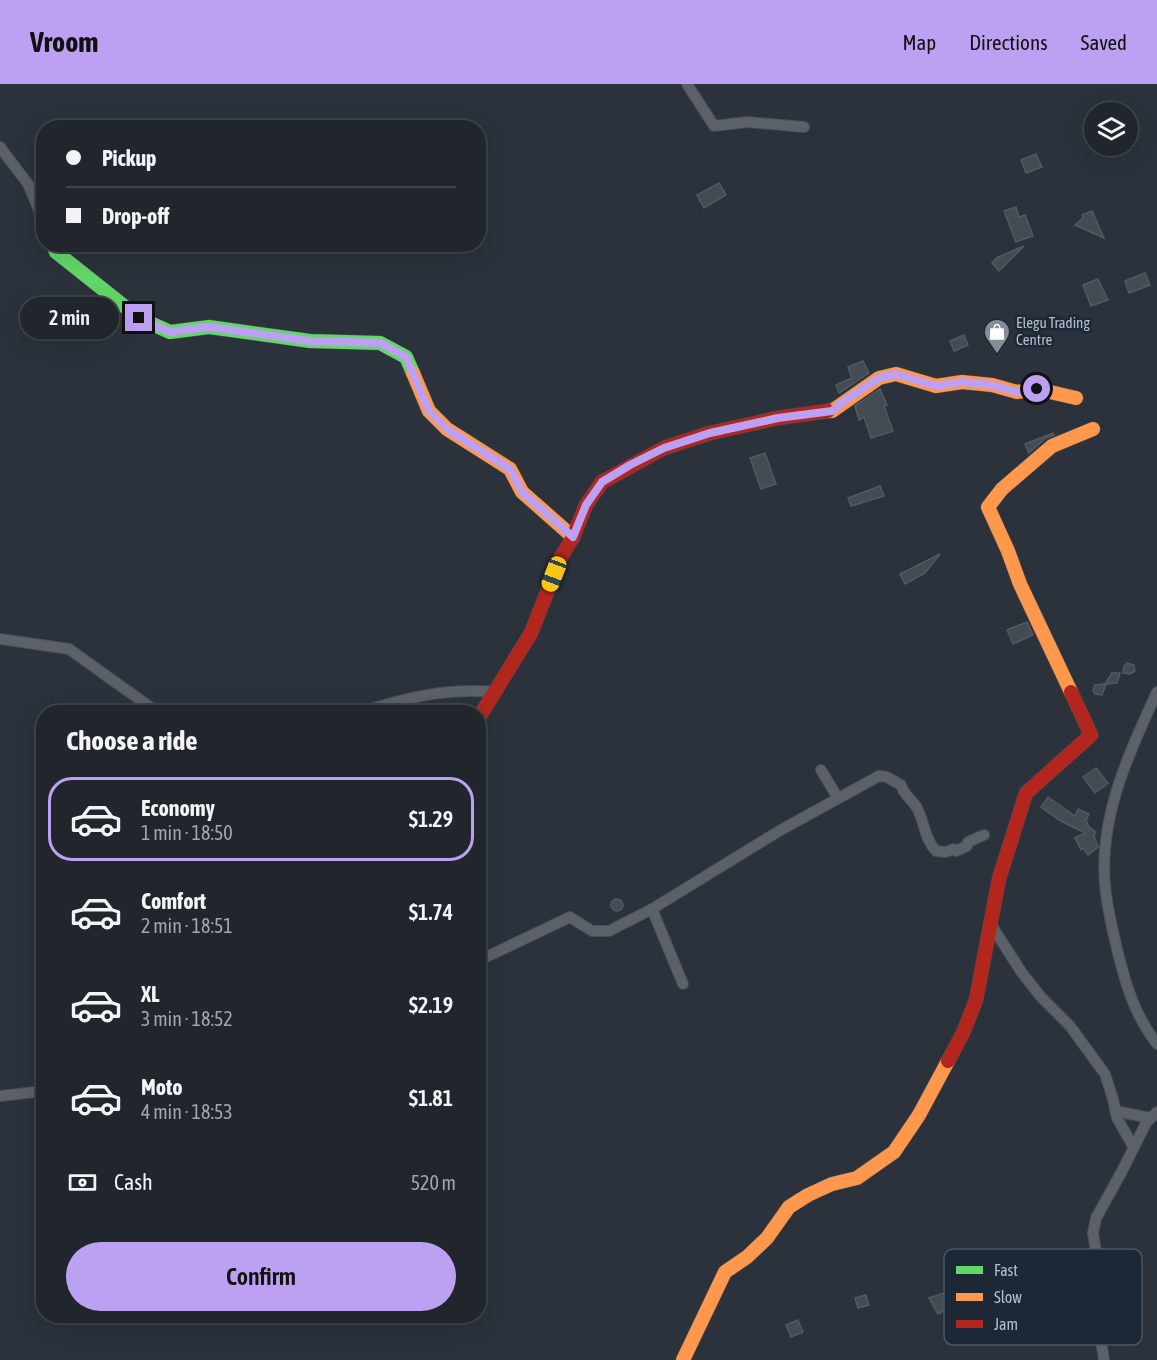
<!DOCTYPE html>
<meta charset="utf-8">
<style>
body{margin:0;font-family:"Asap Condensed",sans-serif;background:#2d3238;color:#f1f3f6;height:100vh;display:flex;flex-direction:column;font-size:22px;white-space:nowrap}
*{box-sizing:border-box;margin:0}
p{font-size:20px;color:#a2a5a9}
.icon{flex:none;width:33px;height:33px;fill:none;stroke:currentColor;stroke-width:2;stroke-linecap:round;stroke-linejoin:round}
.map{position:relative;flex:1;overflow:hidden}
.sheet{position:absolute;left:36px;top:621px;width:450px;height:618px;display:flex;flex-direction:column;background:#20262c;border-radius:24px;box-shadow:0 6px 24px #0002,0 0 0 2px #3d4348}
.sheet>*{flex:none}
.banner{position:absolute;left:36px;top:36px;width:450px;height:132px;border-radius:24px;box-shadow:0 6px 24px #0002,0 0 0 2px #3d4348;display:grid;align-content:center;height:132px;padding:0 30px;background:#20262c}
.fabs{position:absolute;left:1084px;top:18px;display:grid;gap:12px}
.fabs a{display:grid;place-items:center;width:54px;height:54px;border-radius:50%;background:#20262c;box-shadow:0 6px 24px #0002,0 0 0 2px #3d4348;font-size:30px}
.end{position:absolute;width:27px;height:27px;margin:-14px;border:8px solid #bca0f2;background:#111;box-shadow:0 0 0 3px #111}
.from{border-radius:50%}
.bubble{position:absolute;height:42px;border-radius:21px;background:#20262c;box-shadow:0 6px 24px #0002,0 0 0 2px #3d4348;font-size:20px;font-weight:600;line-height:42px;text-align:center}
.car{position:absolute;width:18px;height:36px;margin:-18px -9px;border-radius:8px;box-shadow:0 0 4px 2px #0007;background:linear-gradient(#f5c518 24%,#345 0 40%,#f5c518 0 76%,#345 0 86%,#f5c518 0)}
.banner b{display:flex;align-items:center;gap:21px;height:57px;font-size:22px}
.banner b+b{border-top:2px solid #3d4348}
.banner i{width:15px;height:15px;background:#f1f3f6}
ul{padding:0;list-style:none}
li{display:flex;align-items:center;gap:18px;height:84px;margin:0 12px 9px;padding:0 18px;border:3px solid transparent;border-radius:24px}
li div{flex:1}
li b{display:block;font-size:22px}
li em{font-style:normal;font-weight:600}
li.selected{border-color:#bca0f2}
li>.icon{width:54px;height:54px;stroke-width:1.5}
h2{padding:0 30px;font-size:27px;line-height:72px}
.pay{display:flex;align-items:center;gap:15px;height:66px;padding:0 30px;font-size:22px}
.pay p{margin-inline-start:auto}
.cta{display:flex;gap:12px;margin-top:auto;padding:12px 30px}
.cta a{flex:1;height:69px;border-radius:36px;background:#bca0f2;color:#111;font-size:24px;font-weight:600;line-height:69px;text-align:center}
header{display:flex;align-items:center;gap:36px;box-sizing:border-box;height:84px;padding:0 30px;background:#bca0f2;color:#111}
header strong{font-size:28px}
nav{display:flex;gap:33px;margin-inline-start:auto;font-size:21px}
.map>svg:first-child{display:block}
.building{fill:#454b53;stroke:#535963;stroke-width:1.5}
.lines{fill:none;stroke-linecap:round;stroke-linejoin:round}
.street-casing{stroke:#494e55;stroke-width:12}
.fast-casing{stroke:#494e55;stroke-width:15}
.slow-casing{stroke:#494e55;stroke-width:15}
.jam-casing{stroke:#494e55;stroke-width:15}
.street{stroke:#5b6069;stroke-width:10}
.fast{stroke:#63d668;stroke-width:14}
.slow{stroke:#ff974d;stroke-width:14}
.jam{stroke:#b3261e;stroke-width:14}
.route{stroke:#bca0f2;stroke-width:8}
.labels{text-anchor:middle;stroke-width:5;stroke-linejoin:round;paint-order:stroke}
.poi-label{font-size:15px;fill:#b5becc;stroke:#1d2837;text-anchor:start}
.key{fill:#1d2837;stroke:#4b5564;stroke-width:1.5}
.key-label{font-size:16px;fill:#b5becc}
</style>
<header>
<strong>Vroom</strong>
<nav><a>Map</a><a>Directions</a><a>Saved</a></nav>
</header>
<div class="map">
<svg width="1157" height="1276" viewBox="0 0 1157 1276">
<rect width="100%" height="100%" fill="#2b323b"/>
<g class="building">
<polygon points="1036,70 1042,83 1026,89 1021,76"/>
<polygon points="719,99 726,111 704,124 697,111"/>
<polygon points="1016,123 1019,133 1025,131 1033,152 1016,158 1004,127"/>
<polygon points="1092,127 1104,154 1075,141 1083,134 1082,131"/>
<polygon points="1024,162 999,187 992,179 998,173"/>
<polygon points="1145,189 1150,201 1129,209 1125,197"/>
<polygon points="1098,195 1108,216 1091,222 1083,201"/>
<polygon points="964,251 968,261 954,267 950,257"/>
<polygon points="863,277 869,289 839,309 836,301 852,294 848,283"/>
<polygon points="880,305 887,321 884,322 893,347 871,354 864,333 859,336 855,322"/>
<polygon points="1053,349 1054,351 1046,354 1029,369 1025,360"/>
<polygon points="765,369 776,400 761,405 750,374"/>
<polygon points="880,402 884,412 851,422 848,414"/>
<polygon points="940,470 925,489 905,500 900,490"/>
<polygon points="1027,538 1033,551 1013,560 1007,546"/>
<polygon points="1127,579 1134,581 1135,587 1130,590 1123,589 1124,582"/>
<polygon points="1112,589 1120,589 1117,599 1106,600 1102,611 1095,610 1093,606 1095,601 1105,600"/>
<polygon points="1096,684 1108,699 1095,709 1083,693"/>
<polygon points="1048,713 1075,732 1078,725 1089,730 1086,737 1089,743 1096,748 1094,752 1098,763 1088,771 1083,764 1081,766 1075,754 1085,749 1059,736 1041,723"/>
<circle cx="617" cy="821" r="6"/>
<polygon points="953,1206 958,1224 948,1227 947,1225 938,1230 929,1214"/>
<polygon points="866,1211 869,1221 858,1224 855,1214"/>
<polygon points="798,1236 803,1248 791,1253 786,1241"/>
</g>
<g class="lines">
<defs>
<g id="street">
<polyline points="687,0 714,42 747,38 804,43"/>
<polyline points="0,63 28,100 44,138"/>
<polyline points="0,555 69,565 157,628"/>
<path d="M1157 608C1129 668 1099 733 1105 801 1107 825 1113 849 1119 873 1127 905 1136 933 1157 960"/>
<path d="M361 628C409 613 445 604 496 608"/>
<polyline points="821,686 838,714"/>
<polyline points="652,825 683,900"/>
<polyline points="990,839 1022,889 1041,913 1070,942 1105,990 1113,1015 1117,1034 1133,1062"/>
<path d="M478 877 570 833 592 847H609L652 825 779 747 879 692 887 693 901 701C905 714 912 714 917 724 925 739 924 754 936 767L946 768 953 765 956 767 967 762 968 758 984 751"/>
<polyline points="0,1012 44,1007"/>
<polyline points="1115,1027 1150,1034"/>
<polyline points="1104,1276 1098,1238 1097,1174 1093,1149 1096,1134 1121,1089 1146,1039 1157,1028"/>
</g>
<polyline id="fast" points="53,160 56,168 139,234 170,248 209,243 310,257 380,259 406,273 413,289"/>
<g id="slow">
<polyline points="413,289 429,327 447,345 510,385 522,408 573,453"/>
<polyline points="828,327 832,327 879,294 896,290 936,302 962,298 992,301 1017,308 1037,305 1076,314"/>
<polyline points="1071,608 1020,500 1008,467 988,423 1002,405 1052,362 1093,345"/>
<polyline points="683,1276 725,1188 747,1173 767,1154 789,1123 808,1111 832,1100 857,1094 894,1068 919,1031 948,977"/>
</g>
<g id="jam">
<polyline points="478,635 531,549 561,473 573,453 586,421 602,398 664,364 710,349 778,334 828,327"/>
<polyline points="948,977 963,949 976,916 999,795 1026,709 1091,651 1071,608"/>
</g>
</defs>
<use href="#street" class="street-casing"/>
<use href="#fast" class="fast-casing"/>
<use href="#slow" class="slow-casing"/>
<use href="#jam" class="jam-casing"/>
<use href="#street" class="street"/>
<use href="#fast" class="fast"/>
<use href="#slow" class="slow"/>
<use href="#jam" class="jam"/>
</g>
<g class="lines">
<polyline class="route" points="139,234 170,248 209,243 310,257 380,259 406,273 429,327 447,345 510,385 522,408 573,453 586,421 602,398 630,381 664,364 710,349 778,334 832,327 844,317 879,294 896,290 936,302 962,298 992,301 1017,308 1037,305"/>
</g>
<defs>
<symbol id="shop-pin" viewBox="-11 -11 22 30"><path d="M0 17L-7.5 6A9.5 9.5 0 1 1 7.5 6Z" fill="#858d99" stroke="#1d2837"/><path d="M-5-2.5h2.3a2.7 3.5 0 0 1 5.4 0H5L5.5 6h-11ZM-1.5-2.5h3a1.5 2.3 0 0 0-3 0Z" fill="#fff"/></symbol>
</defs>
<g fill-rule="evenodd">
<use href="#shop-pin" x="982" y="233" width="30" height="40"/>
</g>
<g class="labels">
<g class="poi-label">
<text x="1016" y="244">Elegu Trading<tspan x="1016" dy="17">Centre</tspan></text>
</g>
</g>
<rect x="944" y="1165" width="198" height="96" rx="9" class="key"/>
<rect x="956" y="1182" width="27" height="8" fill="#63d668"/>
<rect x="956" y="1209" width="27" height="8" fill="#ff974d"/>
<rect x="956" y="1236" width="27" height="8" fill="#b3261e"/>
<g class="key-label">
<text x="994" y="1192">Fast</text>
<text x="994" y="1219">Slow</text>
<text x="994" y="1246">Jam</text>
</g>
</svg>
<div class="fabs">
<a><svg class="icon" aria-label="layers" viewBox="0 0 24 24"><path d="M12 4l9 5-9 5-9-5zM3 14l9 5 9-5"/></svg></a>
</div>
<i class="end from" style="left:1037px;top:305px"></i>
<i class="end" style="left:139px;top:234px"></i>
<div class="bubble" style="left:20px;top:213px;width:99px">2 min</div>
<i class="car" style="left:554px;top:490px;rotate:201deg"></i>
<div class="banner">
<b><i class="from"></i>Pickup</b>
<b><i></i>Drop-off</b>
</div>
<section class="sheet">
<h2>Choose a ride</h2>
<ul>
<li class="selected"><svg class="icon" aria-label="car" viewBox="0 0 24 24"><path d="M5 17H2v-5l4-1 3-4h7l3 4 3 1v5h-3M9 17h6M6 11h13"/><circle cx="7" cy="17" r="2"/><circle cx="17" cy="17" r="2"/></svg><div><b>Economy</b><p>1 min · 18:50</p></div><em>$1.29</em></li>
<li><svg class="icon" aria-label="car" viewBox="0 0 24 24"><path d="M5 17H2v-5l4-1 3-4h7l3 4 3 1v5h-3M9 17h6M6 11h13"/><circle cx="7" cy="17" r="2"/><circle cx="17" cy="17" r="2"/></svg><div><b>Comfort</b><p>2 min · 18:51</p></div><em>$1.74</em></li>
<li><svg class="icon" aria-label="car" viewBox="0 0 24 24"><path d="M5 17H2v-5l4-1 3-4h7l3 4 3 1v5h-3M9 17h6M6 11h13"/><circle cx="7" cy="17" r="2"/><circle cx="17" cy="17" r="2"/></svg><div><b>XL</b><p>3 min · 18:52</p></div><em>$2.19</em></li>
<li><svg class="icon" aria-label="car" viewBox="0 0 24 24"><path d="M5 17H2v-5l4-1 3-4h7l3 4 3 1v5h-3M9 17h6M6 11h13"/><circle cx="7" cy="17" r="2"/><circle cx="17" cy="17" r="2"/></svg><div><b>Moto</b><p>4 min · 18:53</p></div><em>$1.81</em></li>
</ul>
<div class="pay"><svg class="icon" aria-label="cash" viewBox="0 0 24 24"><path d="M3 7h18v10H3z"/><circle cx="12" cy="12" r="2"/></svg>Cash<p>520 m</p></div>
<div class="cta"><a>Confirm</a></div>
</section>
</div>
